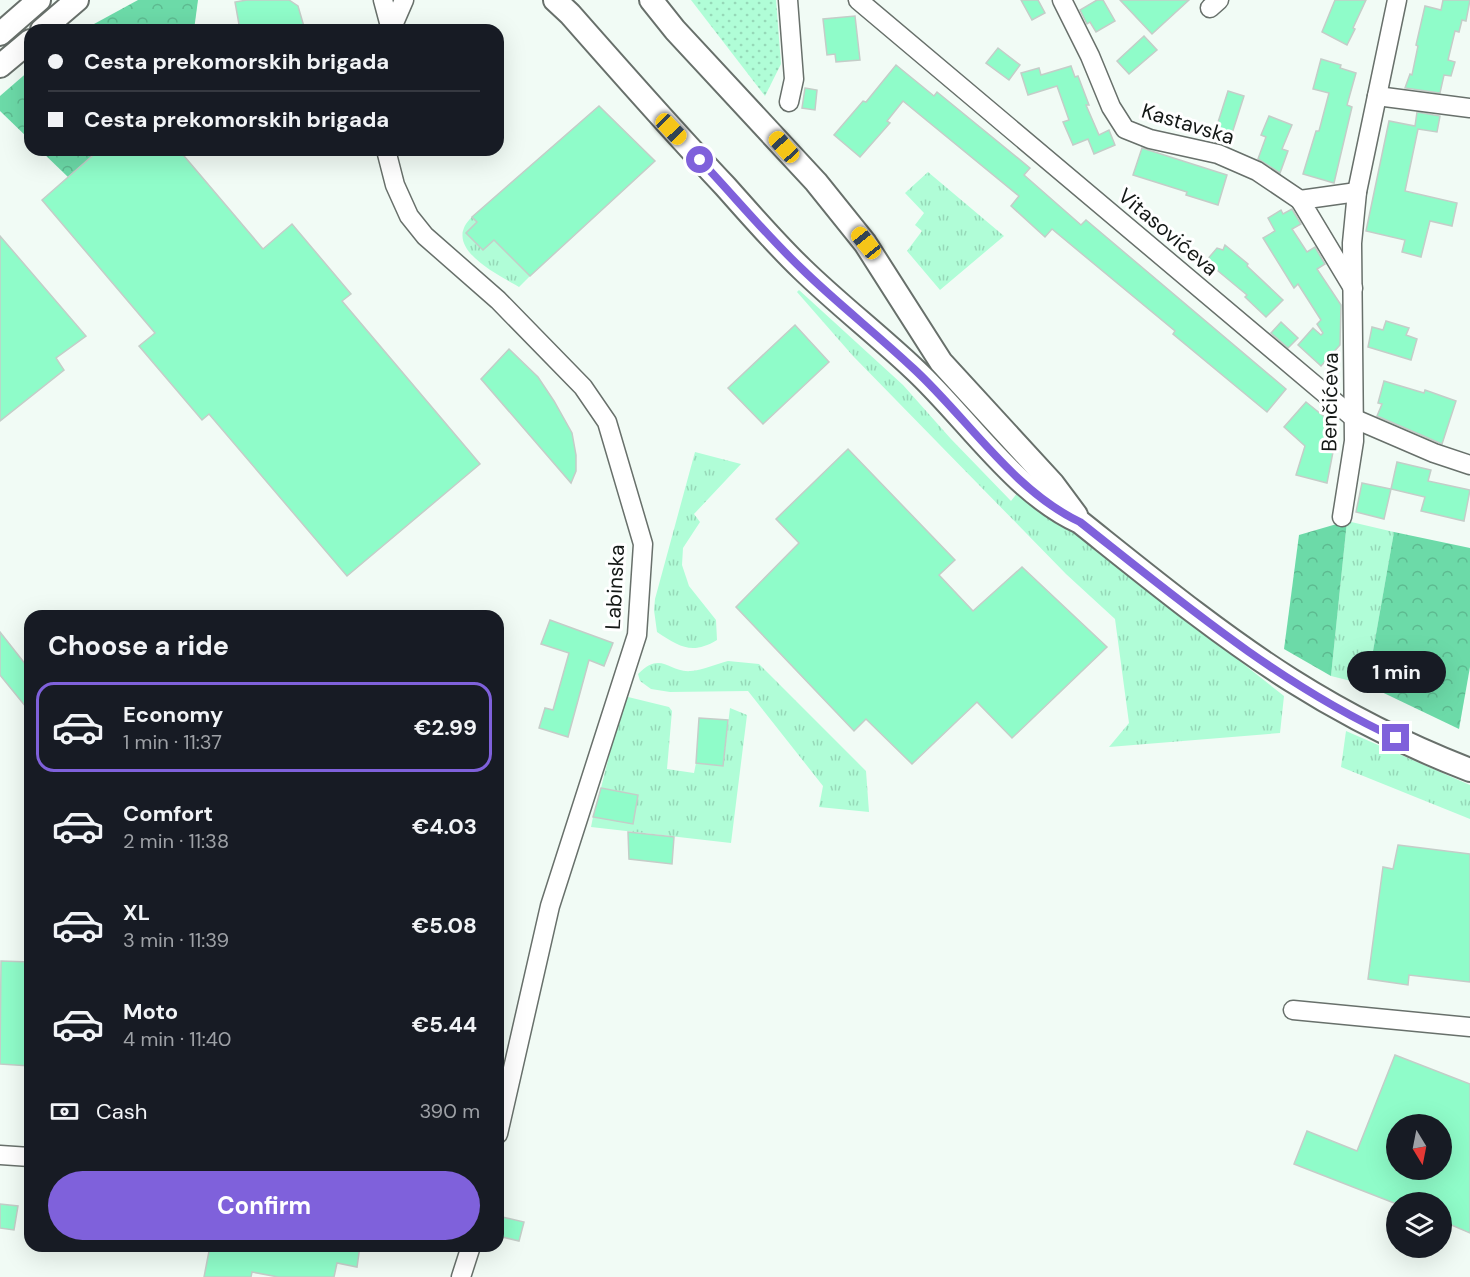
<!DOCTYPE html>
<meta charset="utf-8">
<style>
body{margin:0;font-family:"DM Sans",sans-serif;background:#20242c;color:#f1f3f6;height:100vh;display:flex;flex-direction:column;font-size:22px;white-space:nowrap}
*{box-sizing:border-box;margin:0}
p{font-size:20px;color:#9ea1a6}
.icon{flex:none;width:33px;height:33px;fill:none;stroke:currentColor;stroke-width:2;stroke-linecap:round;stroke-linejoin:round}
.map{position:relative;flex:1;overflow:hidden}
.details{position:absolute;left:24px;top:610px;width:480px;height:642px;display:flex;flex-direction:column;background:#171b24;border-radius:18px;box-shadow:0 6px 24px #0002}
.details>*{flex:none}
.guide{position:absolute;left:24px;top:24px;width:480px;height:132px;border-radius:18px;box-shadow:0 6px 24px #0002;display:grid;align-content:center;height:132px;padding:0 24px;background:#171b24}
.needle{width:39px;rotate:170deg}
.buttons{position:absolute;left:1386px;top:1114px;display:grid;gap:12px}
.buttons a{display:grid;place-items:center;width:66px;height:66px;border-radius:50%;background:#171b24;box-shadow:0 6px 24px #0002;font-size:30px}
.end{position:absolute;width:27px;height:27px;margin:-14px;border:8px solid #7f61db;background:#fff;box-shadow:0 0 0 3px #fff}
.from{border-radius:50%}
.bubble{position:absolute;height:42px;border-radius:21px;background:#171b24;box-shadow:0 6px 24px #0002;font-size:20px;font-weight:700;line-height:42px;text-align:center}
.car{position:absolute;width:18px;height:36px;margin:-18px -9px;border-radius:8px;box-shadow:0 0 4px 2px #0007;background:linear-gradient(#f5c518 24%,#345 0 40%,#f5c518 0 76%,#345 0 86%,#f5c518 0)}
.guide b{display:flex;align-items:center;gap:21px;height:57px;font-size:22px}
.guide b+b{border-top:2px solid #363941}
.guide i{width:15px;height:15px;background:#f1f3f6}
ul{padding:0;list-style:none}
li{display:flex;align-items:center;gap:18px;height:90px;margin:0 12px 9px;padding:0 12px;border:3px solid transparent;border-radius:18px}
li div{flex:1}
li b{display:block;font-size:22px}
li em{font-style:normal;font-weight:700}
li.current{border-color:#7f61db}
li>.icon{width:54px;height:54px;stroke-width:1.5}
h2{padding:0 24px;font-size:27px;line-height:72px}
.pay{display:flex;align-items:center;gap:15px;height:66px;padding:0 24px;font-size:22px}
.pay p{margin-inline-start:auto}
.action{display:flex;gap:12px;margin-top:auto;padding:12px 24px}
.action a{flex:1;height:69px;border-radius:36px;background:#7f61db;color:#fff;font-size:24px;font-weight:700;line-height:69px;text-align:center}
.map>svg:first-child{display:block}
.grass{fill:url(#grass-tufts)}
.forest{fill:url(#forest-crowns)}
.park{fill:url(#park-dots)}
.building{fill:#8ffcc9;stroke:#c4cdc8;stroke-width:1.5;fill-rule:evenodd}
.lines{fill:none;stroke-linecap:round;stroke-linejoin:round}
.minor-casing{stroke:#68706b;stroke-width:21}
.major-casing{stroke:#68706b;stroke-width:26}
.minor{stroke:#fff;stroke-width:18}
.major{stroke:#fff;stroke-width:22}
.route{stroke:#7f61db;stroke-width:8}
.labels{text-anchor:middle;stroke-width:6;stroke-linejoin:round;paint-order:stroke}
.street-label{font-size:21px;fill:#141816;stroke:#fff}
</style>
<div class="map">
<svg width="1470" height="1277" viewBox="0 0 1470 1277">
<defs>
<pattern id="grass-tufts" width="24" height="20" patternUnits="userSpaceOnUse" patternTransform="scale(1.5)"><rect width="24" height="20" fill="#b0fdd7"/><path d="M3 7l-1-3M5 7V3M7 7l1-3M15 17l-1-3M17 17v-4M19 17l1-3" fill="none" stroke="#96d8b8"/></pattern>
<pattern id="forest-crowns" width="20" height="18" patternUnits="userSpaceOnUse" patternTransform="scale(1.5)"><rect width="20" height="18" fill="#6cdaa8"/><path d="M2 6a3 3 0 1 1 6 0M12 15a3 3 0 1 1 6 0" fill="none" stroke="#5dba90"/></pattern>
<pattern id="park-dots" width="8" height="8" patternUnits="userSpaceOnUse" patternTransform="scale(1.5)"><rect width="8" height="8" fill="#b0fdd7"/><path d="M2 2h.1M6 6h.1" fill="none" stroke="#96d8b8" stroke-width="1.8" stroke-linecap="round"/></pattern>
</defs>
<rect width="100%" height="100%" fill="#f1fbf5"/>
<g class="grass">
<polygon points="928,172 1004,236 940,290 907,251 922,231 915,225 924,213 905,193"/>
<path d="M472 217 530 276 519 287C497 274 440 247 472 217Z"/>
<polygon points="799,290 903,385 951,439 1011,501 1018,492 1064,522 1284,696 1280,733 1109,747 1129,723 1115,619 1066,574 853,356 797,292"/>
<path d="M695 452 741 464 694 514 700 522 683 548 682 565 689 586 716 620 717 640C692 655 680 647 657 632L654 610 655 599Z"/>
<polygon points="1347,521 1394,532 1367,685 1331,676"/>
<path d="M728 661 759 664 866 771 869 812 819 807 823 786 748 691 670 692 651 689 640 681 638 674C662 650 668 673 691 671 703 670 716 664 728 661Z"/>
<polygon points="624,696 669,707 672,711 667,769 694,773 696,763 723,766 730,708 747,715 731,843 591,827 593,817 633,823 638,795 601,788"/>
<polygon points="1346,731 1470,785 1470,819 1341,767"/>
</g>
<g class="forest">
<polygon points="138,0 198,0 194,30 83,30"/>
<polygon points="30,70 30,140 0,111 0,96"/>
<polygon points="40,150 99,150 68,177"/>
<polygon points="1347,521 1331,676 1284,649 1299,535"/>
<polygon points="1394,532 1470,548 1470,667 1459,729 1367,685"/>
</g>
<polygon class="park" points="691,0 776,0 781,64 765,96"/>
<g class="building">
<polygon points="247,0 289,0 298,6 305,30 240,30 235,2"/>
<polygon points="1021,0 1038,0 1045,13 1032,20"/>
<polygon points="1097,0 1103,0 1115,21 1096,32 1090,22 1087,24 1080,10"/>
<polygon points="1120,0 1189,0 1152,34"/>
<polygon points="1335,0 1366,0 1353,28 1355,29 1347,45 1322,32"/>
<polygon points="1443,0 1470,0 1466,21 1462,20 1459,32 1455,31 1448,60 1455,62 1451,76 1444,75 1440,93 1405,88 1410,74 1412,75 1418,46 1416,45 1425,6 1441,10"/>
<polygon points="855,16 860,60 836,62 835,54 827,55 823,19"/>
<polygon points="1144,36 1157,50 1129,74 1117,61"/>
<polygon points="998,48 1020,65 1009,80 986,63"/>
<polygon points="1321,59 1341,65 1340,68 1356,73 1347,105 1352,107 1334,183 1303,174 1316,131 1319,131 1329,93 1313,89"/>
<polygon points="896,65 934,96 937,92 1030,168 1024,175 1081,225 1086,220 1286,389 1267,412 1173,334 1175,331 1052,229 1045,237 1011,206 1019,196 903,101 887,121 890,123 860,157 834,135 863,101 866,102"/>
<polygon points="1071,66 1075,77 1078,76 1089,105 1086,105 1099,135 1109,130 1115,145 1094,154 1088,139 1073,145 1063,122 1069,120 1057,86 1028,95 1021,73 1039,68 1041,75"/>
<polygon points="805,88 817,90 815,110 802,108"/>
<polygon points="1228,91 1244,96 1228,146 1212,141"/>
<polygon points="599,106 655,161 530,276 494,240 483,250 466,233 477,222 472,217"/>
<polygon points="1417,112 1440,116 1437,132 1418,129 1405,191 1457,203 1452,226 1430,221 1421,257 1402,252 1405,240 1366,231 1389,121 1415,126"/>
<polygon points="1269,116 1292,125 1282,149 1288,151 1280,173 1258,159 1266,137 1261,135"/>
<polygon points="1142,148 1227,175 1218,205 1186,195 1187,192 1133,175"/>
<polygon points="99,150 179,150 263,249 292,224 351,294 342,301 480,464 347,576 209,414 202,420 139,346 155,333 42,200"/>
<polygon points="1292,209 1301,224 1292,229 1307,252 1315,247 1325,264 1317,269 1341,305 1340,345 1321,366 1298,345 1313,328 1321,335 1323,333 1317,324 1321,320 1298,284 1294,288 1263,238 1275,231 1268,218 1281,210 1283,214"/>
<polygon points="0,236 86,336 56,358 64,370 0,421"/>
<polygon points="1225,245 1248,264 1247,266 1283,300 1266,317 1245,297 1247,295 1206,261 1217,248 1223,250"/>
<polygon points="1386,321 1409,328 1406,335 1417,339 1411,360 1368,347 1372,327 1383,330"/>
<polygon points="1281,322 1298,338 1288,348 1271,333"/>
<polygon points="795,325 829,362 763,424 728,388"/>
<polygon points="509,349 538,377 554,401 572,433 576,455 576,471 571,483 481,379"/>
<polygon points="1384,381 1424,393 1425,390 1456,401 1442,444 1377,416 1382,404 1378,403"/>
<polygon points="1306,402 1337,427 1321,445 1333,452 1327,483 1296,475 1305,446 1284,427"/>
<polygon points="848,449 955,560 939,575 973,611 1022,567 1107,647 1012,738 977,702 912,764 866,719 854,731 736,607 799,543 776,519"/>
<polygon points="1397,462 1431,470 1428,481 1470,490 1464,521 1421,511 1425,497 1391,489"/>
<polygon points="1362,483 1391,489 1384,519 1356,512"/>
<polygon points="550,620 613,643 604,666 589,660 568,737 539,728 545,708 553,710 569,653 541,644"/>
<polygon points="0,632 30,670 30,712 0,675"/>
<polygon points="699,718 728,720 723,766 696,763"/>
<polygon points="601,788 638,795 633,824 593,817"/>
<polygon points="628,832 674,837 672,864 629,859"/>
<polygon points="1398,845 1470,854 1470,982 1409,975 1408,985 1368,979 1383,867 1393,869"/>
<polygon points="1,961 30,962 30,1066 0,1064"/>
<path d="M1395 1055 1470 1084V1233L1442 1221V1203H1394L1294 1164 1307 1131 1357 1151ZM1396 1125H1442V1170H1396Z"/>
<polygon points="0,1204 18,1206 14,1230 0,1228"/>
<polygon points="498,1216 524,1222 519,1241 498,1236"/>
<polygon points="210,1246 360,1246 357,1267 337,1263 334,1277 278,1277 252,1272 251,1277 204,1277"/>
</g>
<g class="lines">
<defs>
<g id="minor">
<polyline points="383,0 391,30"/>
<polyline points="788,0 794,79 789,102"/>
<polyline points="858,0 1355,419 1434,453 1470,465"/>
<polyline points="1062,0 1090,56 1111,107 1125,129 1150,139 1218,154 1257,171 1300,200"/>
<polyline points="1210,8 1219,0"/>
<polyline points="391,30 404,0"/>
<polyline points="1377,96 1470,108"/>
<polyline points="386,150 395,185 409,216 425,236 498,300 583,387 607,422 643,544 637,635 550,906 498,1134"/>
<polyline points="1353,288 1300,200 1357,192"/>
<polyline points="1342,517 1354,441 1352,243 1357,192 1397,0"/>
<polyline points="1293,1010 1470,1027"/>
<polyline points="0,1155 30,1157"/>
<polyline points="461,1277 471,1246"/>
</g>
<g id="major">
<path d="M555 0 570 14C621 72 672 130 725 186 750 214 775 243 802 269 838 304 878 335 914 369 967 418 1014 492 1080 522 1149 577 1217 633 1291 680 1348 716 1408 746 1470 770"/>
<polyline points="651,0 675,30 816,182 865,243 941,362 1053,484 1076,515"/>
<polyline points="42,30 77,0"/>
<polyline points="0,34 39,0"/>
<polyline points="0,66 30,41"/>
</g>
</defs>
<use href="#minor" class="minor-casing"/>
<use href="#major" class="major-casing"/>
<use href="#minor" class="minor"/>
<use href="#major" class="major"/>
</g>
<g class="lines">
<path class="route" d="M700 160C734 196 766 235 802 269 838 304 878 335 914 369 967 418 1014 491 1080 522 1180 601 1280 685 1396 738"/>
</g>
<g class="labels">
<g class="street-label">
<text transform="translate(1188 124) rotate(17)" y="7">Kastavska</text>
<text transform="translate(1168 232) rotate(40)" y="7">Vitasovićeva</text>
<text transform="translate(1330 402) rotate(-89)" y="7">Benčićeva</text>
<text transform="translate(615 587) rotate(-87)" y="7">Labinska</text>
</g>
</g>
</svg>
<div class="buttons">
<a><svg class="needle" viewBox="-14 -14 28 28"><path d="M0-13l5 13h-10z" fill="#e53935"/><path d="M0 13l5-13h-10z" fill="#9ea1a6"/></svg></a>
<a><svg class="icon" aria-label="layers" viewBox="0 0 24 24"><path d="M12 4l9 5-9 5-9-5zM3 14l9 5 9-5"/></svg></a>
</div>
<i class="end from" style="left:700px;top:160px"></i>
<i class="end" style="left:1396px;top:738px"></i>
<div class="bubble" style="left:1347px;top:651px;width:99px">1 min</div>
<i class="car" style="left:671px;top:129px;rotate:136deg"></i>
<i class="car" style="left:784px;top:147px;rotate:318deg"></i>
<i class="car" style="left:866px;top:243px;rotate:321deg"></i>
<div class="guide">
<b><i class="from"></i>Cesta prekomorskih brigada</b>
<b><i></i>Cesta prekomorskih brigada</b>
</div>
<section class="details">
<h2>Choose a ride</h2>
<ul>
<li class="current"><svg class="icon" aria-label="car" viewBox="0 0 24 24"><path d="M5 17H2v-5l4-1 3-4h7l3 4 3 1v5h-3M9 17h6M6 11h13"/><circle cx="7" cy="17" r="2"/><circle cx="17" cy="17" r="2"/></svg><div><b>Economy</b><p>1 min · 11:37</p></div><em>€2.99</em></li>
<li><svg class="icon" aria-label="car" viewBox="0 0 24 24"><path d="M5 17H2v-5l4-1 3-4h7l3 4 3 1v5h-3M9 17h6M6 11h13"/><circle cx="7" cy="17" r="2"/><circle cx="17" cy="17" r="2"/></svg><div><b>Comfort</b><p>2 min · 11:38</p></div><em>€4.03</em></li>
<li><svg class="icon" aria-label="car" viewBox="0 0 24 24"><path d="M5 17H2v-5l4-1 3-4h7l3 4 3 1v5h-3M9 17h6M6 11h13"/><circle cx="7" cy="17" r="2"/><circle cx="17" cy="17" r="2"/></svg><div><b>XL</b><p>3 min · 11:39</p></div><em>€5.08</em></li>
<li><svg class="icon" aria-label="car" viewBox="0 0 24 24"><path d="M5 17H2v-5l4-1 3-4h7l3 4 3 1v5h-3M9 17h6M6 11h13"/><circle cx="7" cy="17" r="2"/><circle cx="17" cy="17" r="2"/></svg><div><b>Moto</b><p>4 min · 11:40</p></div><em>€5.44</em></li>
</ul>
<div class="pay"><svg class="icon" aria-label="cash" viewBox="0 0 24 24"><path d="M3 7h18v10H3z"/><circle cx="12" cy="12" r="2"/></svg>Cash<p>390 m</p></div>
<div class="action"><a>Confirm</a></div>
</section>
</div>
